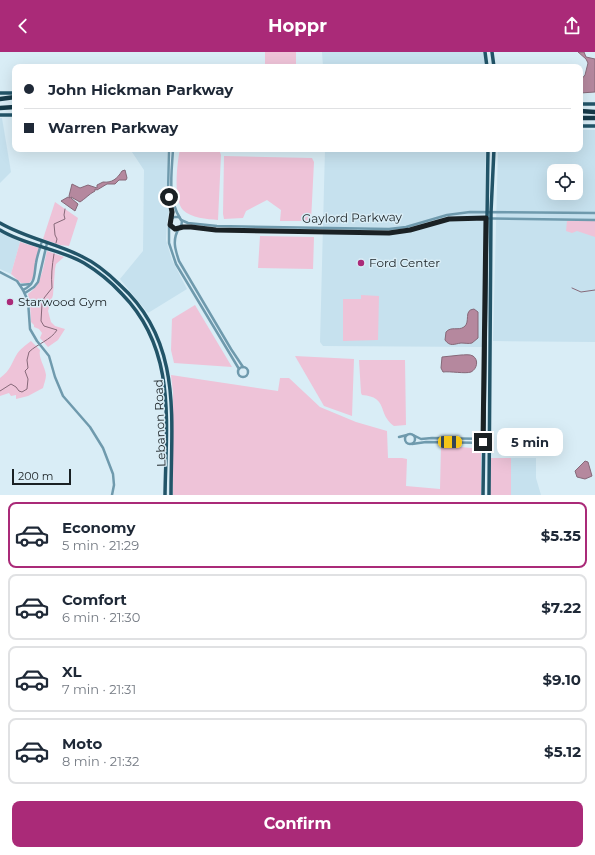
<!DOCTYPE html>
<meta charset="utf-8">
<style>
body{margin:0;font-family:Montserrat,sans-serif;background:#f6f6f7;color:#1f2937;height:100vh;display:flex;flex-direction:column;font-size:15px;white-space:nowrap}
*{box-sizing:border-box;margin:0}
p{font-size:13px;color:#747a83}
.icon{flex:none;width:22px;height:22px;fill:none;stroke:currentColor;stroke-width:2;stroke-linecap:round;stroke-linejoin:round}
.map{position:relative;height:443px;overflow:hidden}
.side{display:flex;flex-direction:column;background:#fff;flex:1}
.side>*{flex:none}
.hud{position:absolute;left:12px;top:12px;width:571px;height:88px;border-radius:8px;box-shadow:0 4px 16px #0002;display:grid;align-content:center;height:88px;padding:0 12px;background:#fff}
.tools{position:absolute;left:547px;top:112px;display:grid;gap:8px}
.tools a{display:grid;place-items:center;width:36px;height:36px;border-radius:8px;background:#fff;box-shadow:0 4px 16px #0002;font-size:20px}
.scale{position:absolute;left:12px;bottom:10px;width:59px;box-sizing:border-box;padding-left:4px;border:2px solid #1a2124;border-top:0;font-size:11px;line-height:14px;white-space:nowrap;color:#1a2124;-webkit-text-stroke:3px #d9edf6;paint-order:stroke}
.end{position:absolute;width:18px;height:18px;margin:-9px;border:5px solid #1a2124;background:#fff;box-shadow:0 0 0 2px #fff}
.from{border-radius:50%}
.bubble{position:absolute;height:28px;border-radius:8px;background:#fff;box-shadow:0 4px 16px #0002;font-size:13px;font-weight:700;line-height:28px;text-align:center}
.car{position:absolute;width:12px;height:24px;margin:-12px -6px;border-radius:5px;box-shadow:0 0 3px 1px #0007;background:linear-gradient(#f5c518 24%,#345 0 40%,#f5c518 0 76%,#345 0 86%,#f5c518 0)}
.hud b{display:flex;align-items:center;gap:14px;height:38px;font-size:15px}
.hud b+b{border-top:1px solid #e0e1e3}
.hud i{width:10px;height:10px;background:#1f2937}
ul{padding:7px 0 0;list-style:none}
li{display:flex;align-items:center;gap:12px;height:66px;margin:0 8px 6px;padding:0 4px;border:2px solid #e0e1e3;border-radius:8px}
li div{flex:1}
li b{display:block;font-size:15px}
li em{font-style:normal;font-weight:700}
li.selected{border-color:#aa2a78}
li>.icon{width:36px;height:36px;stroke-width:1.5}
.action{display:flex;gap:8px;margin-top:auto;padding:8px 12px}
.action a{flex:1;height:46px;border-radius:8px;background:#aa2a78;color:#fff;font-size:16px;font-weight:700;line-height:46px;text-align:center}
header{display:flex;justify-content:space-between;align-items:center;height:52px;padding:0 12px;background:#aa2a78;color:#fff;font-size:18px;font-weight:700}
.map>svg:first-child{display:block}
.built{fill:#c6e1ee;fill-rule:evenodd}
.green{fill:#eec3d8}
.water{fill:#b5889e;stroke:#866979}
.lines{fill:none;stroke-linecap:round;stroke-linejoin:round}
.stream{stroke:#866979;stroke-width:1}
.minor{stroke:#6f9aad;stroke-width:2.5}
.major{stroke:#225468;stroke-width:3.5}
.highway{stroke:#163a49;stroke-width:4.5}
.route{stroke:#1a2124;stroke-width:5}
.poi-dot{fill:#aa2a78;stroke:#d9edf6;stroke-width:1.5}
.labels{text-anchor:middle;stroke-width:3;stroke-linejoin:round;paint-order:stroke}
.street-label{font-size:12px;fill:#1a2124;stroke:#d9edf6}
.poi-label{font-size:12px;fill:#1a2124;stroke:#d9edf6;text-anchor:start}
</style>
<header><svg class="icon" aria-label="back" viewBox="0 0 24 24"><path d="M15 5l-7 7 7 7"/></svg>Hoppr<svg class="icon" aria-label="share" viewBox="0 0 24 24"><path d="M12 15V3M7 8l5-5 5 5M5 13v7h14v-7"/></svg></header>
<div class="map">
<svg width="595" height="443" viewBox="0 0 595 443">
<rect width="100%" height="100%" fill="#d9edf6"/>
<g class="built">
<polygon points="322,0 483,0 486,15 323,15"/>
<polygon points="0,66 2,66 11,120 0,131"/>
<path d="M580 78H595V290L493 289 498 97H580ZM554 119H576V141H554Z"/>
<polygon points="130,97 167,97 167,130 169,160 167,170 166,188 172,208 187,237 148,261 120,227 143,199 144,118"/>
<polygon points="325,97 423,99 486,97 482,295 323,294 320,290"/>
<polygon points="0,179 20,190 11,222 0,217"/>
<polygon points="494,406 536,406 536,426 541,443 493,443"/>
</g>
<g class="green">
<rect x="265" y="0" width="31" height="15"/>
<path d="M180 97H219L221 103 218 168C207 167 191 166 183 158 173 147 177 111 180 97Z"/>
<polygon points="224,104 312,106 314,110 311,169 280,169 281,158 267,148 246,159 243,166 224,167 223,162"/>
<polygon points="55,150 78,166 69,194 60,193 43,187"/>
<polygon points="567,169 595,169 595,185 577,179 572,181 566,179"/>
<polygon points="260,184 314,185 313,217 258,216"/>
<polygon points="20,190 39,196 34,225 29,231 21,231 11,222"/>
<path d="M47 199 64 205 56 212 55 217 53 243 48 259 51 270 55 274 65 277 58 288 48 295 40 286 42 281 39 277 34 275V273L31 270 30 250 28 242C42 233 43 215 47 199Z"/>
<polygon points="361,243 379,244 378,288 343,289 343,247 361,247"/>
<polygon points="195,253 232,315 174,311 171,298 172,267"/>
<path d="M31 289 40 298C38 306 45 314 46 323 46 327 44 332 43 336L28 344 16 347V343L11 344 9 341 0 344V326C10 319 11 312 17 302 20 297 26 293 31 289Z"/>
<polygon points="295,304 354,307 352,364 324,354"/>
<path d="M359 308H405L406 373 394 374C377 362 389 345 362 343L361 341Z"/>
<polygon points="171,323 278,339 280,326 289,326 320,355 356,370 387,379 388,406 402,406 407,407 406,434 440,437 441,393 481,397 481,443 173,443 173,340"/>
<polygon points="491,406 511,406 511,443 490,443"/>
</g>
<g class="water">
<polygon points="578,0 584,0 586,5 595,7 595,40 580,41 580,29 585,23 588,11 586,7"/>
<path d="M125 118 127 126 126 128H119L115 132H107L97 138 95 137V139C89 142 85 147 80 150L71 145V146L78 152 75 159 61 149 68 145 70 146 69 144 72 132 80 136 88 133 97 136V133L103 130C112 131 117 127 122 119Z"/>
<path d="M474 257 478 260V286L472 291C469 292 465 291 461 291 454 292 450 295 445 288L446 280C451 274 458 279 464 275 471 270 463 258 474 257Z"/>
<path d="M461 303C464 303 470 302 473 304 479 308 477 317 471 320 465 322 450 319 443 320L441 316 442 305Z"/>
<polygon points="585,409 588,410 592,424 585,427 577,425 575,419"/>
</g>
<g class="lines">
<g class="stream">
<polyline points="56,191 57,187 55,183 54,172 65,167 64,163 65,157"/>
<polyline points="572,236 581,240 595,238"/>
<path d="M0 339 11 332 16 335 19 339 22 340 27 337 28 327 25 319 28 316 27 308 29 300C37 292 51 288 57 278L44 274 41 269 42 252 44 246 52 236C51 224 52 214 54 202"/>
</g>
<g class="minor">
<path d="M169 97 168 142 172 160 170 172 174 177C179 177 182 174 182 169L179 165H174L170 168"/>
<path d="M173 97C172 119 167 146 180 166"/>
<polyline points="181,168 188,171 217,174 389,177 406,175 447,163 470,160 595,161"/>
<polyline points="170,169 169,175 169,191 176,212 239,317"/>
<path d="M180 175H193L216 178 389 181C413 180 434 168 458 166L595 168"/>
<path d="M179 176C172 188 175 197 179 209L231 297 243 315"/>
<polyline points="0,220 17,229 23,238 28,249 30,277 37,289 49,304 55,325 63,344 90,375 103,396 113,422 114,433 112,443"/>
<polyline points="20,233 31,232"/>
<path d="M23 238C36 232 34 223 36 211 37 204 40 196 42 189"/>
<polyline points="25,241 34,235 38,230 47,191"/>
<circle cx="243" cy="320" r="5"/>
<circle cx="410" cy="387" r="5"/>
<polyline points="413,383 421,387 432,386 490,387"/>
<polyline points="399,385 407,383"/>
<polyline points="412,392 426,390 490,391"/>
</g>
<g class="major">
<polyline points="485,0 487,15"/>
<polyline points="492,0 494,15"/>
<polyline points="0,41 15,41"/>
<polyline points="580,52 595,52"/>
<polyline points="0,63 15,63"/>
<polyline points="580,74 595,74"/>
<path d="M0 171C26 186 55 191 81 204 96 211 109 222 120 233 183 290 171 366 171 443"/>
<path d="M0 178C26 194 58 196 84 211 99 220 111 230 122 242 177 298 166 371 165 443"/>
<polyline points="483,443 488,97"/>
<polyline points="489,443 491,160 494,97"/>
</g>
<g class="highway">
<polyline points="0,47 15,45"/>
<polyline points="0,56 15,55"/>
<polyline points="580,59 595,60"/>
<polyline points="580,66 595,66"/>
</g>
</g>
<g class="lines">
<polyline class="route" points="169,145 172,160 170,173 175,177 183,175 191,175 216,178 389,181 410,178 449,167 486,166 483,390"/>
</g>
<g class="poi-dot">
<circle cx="361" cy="211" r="4"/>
<circle cx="10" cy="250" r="4"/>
</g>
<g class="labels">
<g class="street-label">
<text transform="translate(352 166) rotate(-1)" y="4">Gaylord Parkway</text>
<text transform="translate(160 371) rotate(-92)" y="4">Lebanon Road</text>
</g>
<g class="poi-label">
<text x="369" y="215">Ford Center</text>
<text x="18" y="254">Starwood Gym</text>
</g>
</g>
</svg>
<div class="tools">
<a><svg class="icon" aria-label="locate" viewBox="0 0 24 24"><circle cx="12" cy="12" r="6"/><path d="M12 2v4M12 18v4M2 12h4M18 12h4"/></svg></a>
</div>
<div class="scale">200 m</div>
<i class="end from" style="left:169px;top:145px"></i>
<i class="end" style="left:483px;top:390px"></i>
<div class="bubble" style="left:497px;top:376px;width:66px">5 min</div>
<i class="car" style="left:450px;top:390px;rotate:91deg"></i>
<div class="hud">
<b><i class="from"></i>John Hickman Parkway</b>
<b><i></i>Warren Parkway</b>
</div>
</div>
<section class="side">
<ul>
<li class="selected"><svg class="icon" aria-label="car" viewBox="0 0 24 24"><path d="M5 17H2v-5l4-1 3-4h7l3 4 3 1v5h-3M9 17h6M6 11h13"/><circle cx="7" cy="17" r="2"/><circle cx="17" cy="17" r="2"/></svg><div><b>Economy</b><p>5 min · 21:29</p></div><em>$5.35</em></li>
<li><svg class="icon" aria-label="car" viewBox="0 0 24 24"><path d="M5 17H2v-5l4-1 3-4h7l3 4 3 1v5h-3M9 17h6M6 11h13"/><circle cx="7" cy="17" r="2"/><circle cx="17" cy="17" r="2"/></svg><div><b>Comfort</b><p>6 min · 21:30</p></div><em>$7.22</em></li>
<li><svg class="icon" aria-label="car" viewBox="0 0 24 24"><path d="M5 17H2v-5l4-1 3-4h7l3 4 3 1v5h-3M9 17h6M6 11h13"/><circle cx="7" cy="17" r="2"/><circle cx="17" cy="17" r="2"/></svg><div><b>XL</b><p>7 min · 21:31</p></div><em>$9.10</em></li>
<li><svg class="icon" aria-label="car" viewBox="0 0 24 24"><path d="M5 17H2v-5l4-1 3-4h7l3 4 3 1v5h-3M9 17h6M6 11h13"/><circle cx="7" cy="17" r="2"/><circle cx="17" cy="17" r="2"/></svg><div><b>Moto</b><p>8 min · 21:32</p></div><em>$5.12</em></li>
</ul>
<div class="action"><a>Confirm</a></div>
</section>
